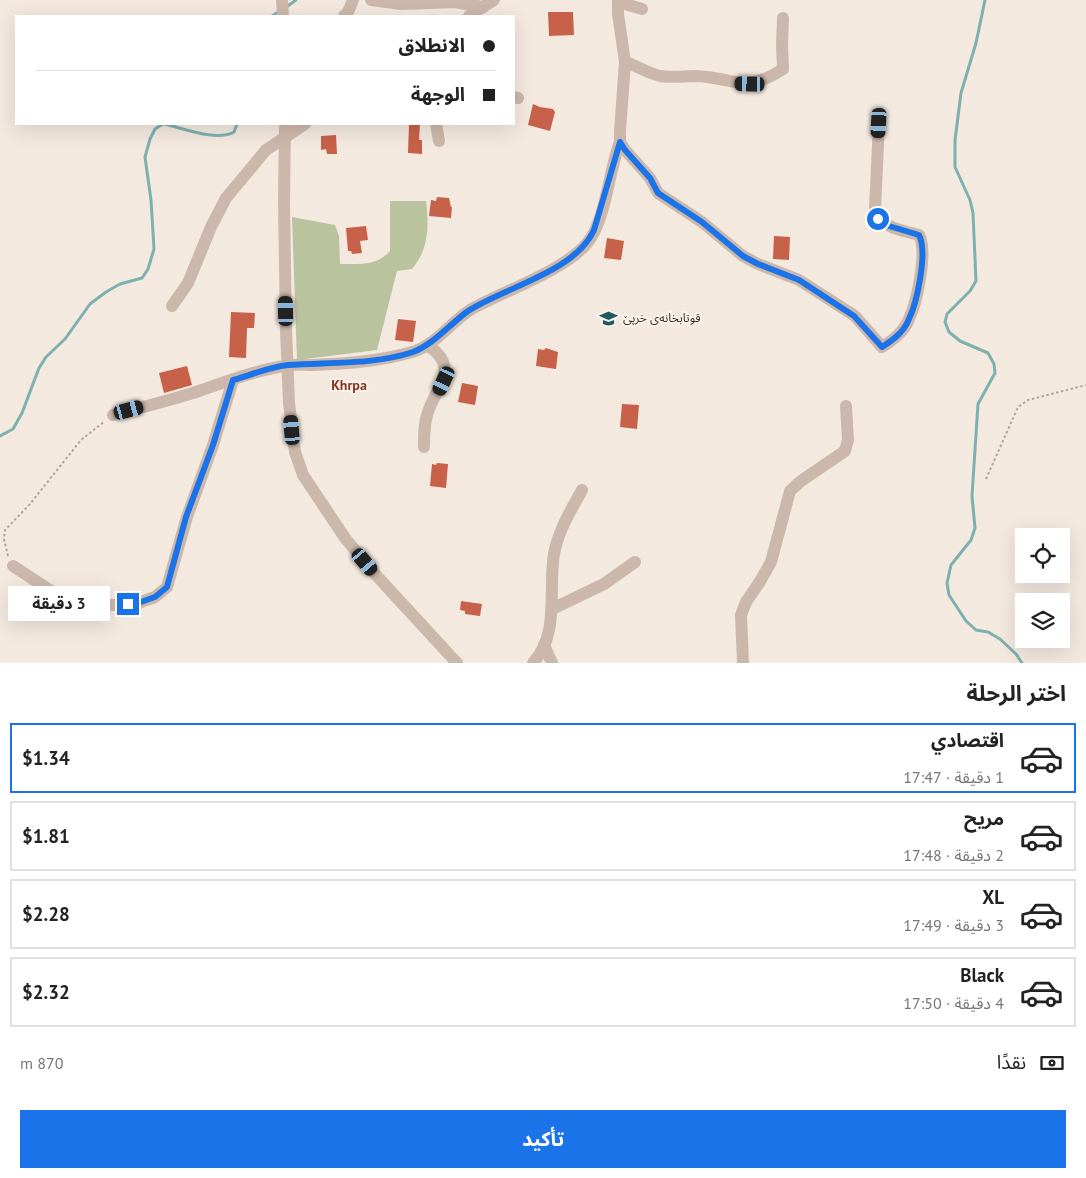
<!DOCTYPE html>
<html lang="ar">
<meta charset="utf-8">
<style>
body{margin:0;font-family:"PT Sans","Noto Sans Arabic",sans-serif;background:#f2f2f2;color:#222;direction:rtl;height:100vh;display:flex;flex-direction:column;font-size:19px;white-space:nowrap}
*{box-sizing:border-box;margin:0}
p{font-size:16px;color:#767676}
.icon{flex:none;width:28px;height:28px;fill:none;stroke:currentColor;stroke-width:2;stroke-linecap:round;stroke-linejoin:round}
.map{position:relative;height:663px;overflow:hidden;direction:ltr}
.sheet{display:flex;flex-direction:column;background:#fff;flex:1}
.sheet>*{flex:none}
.top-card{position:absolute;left:15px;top:15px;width:500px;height:110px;border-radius:0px;box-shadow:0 5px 20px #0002;direction:rtl;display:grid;align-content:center;height:110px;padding:0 20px;background:#fff}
.buttons{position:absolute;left:1015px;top:528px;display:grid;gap:10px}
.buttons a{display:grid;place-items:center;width:55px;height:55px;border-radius:0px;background:#fff;box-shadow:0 5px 20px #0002;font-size:25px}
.end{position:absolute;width:22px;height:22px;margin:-11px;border:6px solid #1a73e8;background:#fff;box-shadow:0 0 0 2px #fff}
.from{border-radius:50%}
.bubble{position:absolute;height:35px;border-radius:0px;background:#fff;box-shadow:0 5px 20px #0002;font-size:16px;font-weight:700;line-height:35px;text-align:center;direction:rtl}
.car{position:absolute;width:15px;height:30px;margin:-15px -8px;border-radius:6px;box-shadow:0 0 4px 1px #0007;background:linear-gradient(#222 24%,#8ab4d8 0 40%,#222 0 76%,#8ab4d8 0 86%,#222 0)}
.top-card b{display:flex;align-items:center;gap:18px;height:48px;font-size:19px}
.top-card b+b{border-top:1px solid #e0e0e0}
.top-card i{width:12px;height:12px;background:#222}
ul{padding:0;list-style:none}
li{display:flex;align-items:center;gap:15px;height:70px;margin:0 10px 8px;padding:0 10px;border:2px solid #e0e0e0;border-radius:0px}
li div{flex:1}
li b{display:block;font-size:19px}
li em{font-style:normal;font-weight:700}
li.selected{border-color:#1a73e8}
li>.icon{width:45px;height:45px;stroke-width:1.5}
h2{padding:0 20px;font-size:22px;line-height:60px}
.pay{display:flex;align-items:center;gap:12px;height:55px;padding:0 20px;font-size:19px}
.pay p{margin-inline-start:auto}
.primary-button{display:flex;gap:10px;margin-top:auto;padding:10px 20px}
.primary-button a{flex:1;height:58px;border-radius:0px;background:#1a73e8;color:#fff;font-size:20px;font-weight:700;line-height:58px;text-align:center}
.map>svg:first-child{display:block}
.green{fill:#b9c39e}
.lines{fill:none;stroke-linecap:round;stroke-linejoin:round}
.stream{stroke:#7db1b0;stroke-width:3}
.building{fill:#c76149}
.path{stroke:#b8a294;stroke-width:2;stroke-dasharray:2.5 2.5;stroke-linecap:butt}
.minor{stroke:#ccb8aa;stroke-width:12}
.route{stroke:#1a73e8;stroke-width:6}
.labels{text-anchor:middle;stroke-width:4;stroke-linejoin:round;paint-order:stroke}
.poi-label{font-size:12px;fill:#392e2a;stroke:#faf3ec;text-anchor:start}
.neighbourhood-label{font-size:14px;font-weight:bold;fill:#893522;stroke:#faf3ec}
</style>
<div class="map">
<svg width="1086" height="663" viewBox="0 0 1086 663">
<rect width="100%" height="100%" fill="#f3e9df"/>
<path class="green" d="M390 201H426C429 226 429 249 412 269L397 271 377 350 297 360 292 217 335 225 339 236 340 264C359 264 377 266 390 251Z"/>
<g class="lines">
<g class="stream">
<polyline points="985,0 976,43 961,93 955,140 955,167 970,200 973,213 976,281 970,291 947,314 945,322 949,332 960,341 988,353 994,364 995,373 978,404 972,496 975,528 971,540 951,565 947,583 949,595 966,621 976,630 988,632 1000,639 1016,654 1022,663"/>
<polyline points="285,8 296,0"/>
<polyline points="272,16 280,11"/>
<path d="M164 124C183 128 217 142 234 132L237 124"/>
<polyline points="0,436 13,429 22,413 39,368 46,357 65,339 90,304 106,292 120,284 142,278 148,269 154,249 151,200 145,157 150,139 155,129 163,124"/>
</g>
</g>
<g class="building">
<polygon points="548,12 573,12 574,35 549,36"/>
<polygon points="533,104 540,107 553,109 555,112 550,131 528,125"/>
<polygon points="409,124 420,124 419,140 422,140 422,154 408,153"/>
<polygon points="336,135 337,154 327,154 326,149 321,150 321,136"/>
<polygon points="437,197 449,198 451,207 452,207 451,218 429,216 431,200 436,201"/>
<polygon points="366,226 368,240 360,241 362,253 352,254 351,251 348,251 346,228"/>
<polygon points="774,236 790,237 789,260 773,259"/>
<polygon points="607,238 624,241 621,260 604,258"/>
<polygon points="231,312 255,313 254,328 247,328 246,358 229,357"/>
<polygon points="398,319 416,321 413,342 395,340"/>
<polygon points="546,348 558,352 556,369 536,366 538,349 544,350"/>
<polygon points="187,366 192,385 164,393 159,373"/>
<polygon points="462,383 478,386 475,405 458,402"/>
<polygon points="622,404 639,405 637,429 620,427"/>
<polygon points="437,463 448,464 446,488 430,486 432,464 436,465"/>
<polygon points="461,601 482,604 480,616 465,614 465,611 460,610"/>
</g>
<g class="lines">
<g class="path">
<polyline points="986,479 1018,407 1028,400 1086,385"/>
<polyline points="8,556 4,539 5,530 30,504 81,440 105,421"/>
</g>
<g class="minor">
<polyline points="282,0 283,16"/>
<polyline points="371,0 402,4 455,2 483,7"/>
<path d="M618 0V14L625 62 620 131V142L625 150 650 178 658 193 702 222 743 256 758 264 799 280 855 316 882 347C893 340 904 332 909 319 917 302 928 251 919 235 901 230 882 229 875 209L879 123"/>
<polyline points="618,2 642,9"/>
<polyline points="344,16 348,12 353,0"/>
<polyline points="469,16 494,0"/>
<path d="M625 62C637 66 648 73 660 76 672 78 684 76 695 76 735 77 743 95 783 69L782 45 783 18"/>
<polyline points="514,97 518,98"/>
<polyline points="285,124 284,202 286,330 289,403 295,452 303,475 345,538 375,574 457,663"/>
<polyline points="436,124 439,141"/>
<polyline points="172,306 188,283 211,227 226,198 266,150 305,124"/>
<path d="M113 415C140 408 167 401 193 393 223 383 253 371 284 366 293 364 302 365 311 365 342 364 382 361 412 352 436 345 450 323 470 310 503 291 565 271 588 242 606 219 609 170 620 142"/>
<path d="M424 447C424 435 424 423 428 412 437 385 461 367 427 345"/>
<polyline points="13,566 62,598 77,605 117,605 138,603 155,597 167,587 187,517 213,445 233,380"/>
<polyline points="552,609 604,584 635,562"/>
<polyline points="544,645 552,663"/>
<path d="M533 663C560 634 548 589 554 554 558 531 571 510 582 490"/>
<polyline points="743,663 741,615 746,602 759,583 771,562 790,491 801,481 845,451 848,440 846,406"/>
</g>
</g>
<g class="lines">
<path class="route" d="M128 604 138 603 155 597 167 587 186 517 213 445 233 380C251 375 269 367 288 365 329 362 374 365 413 352 434 344 450 324 468 311 505 287 575 272 594 230L620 142 625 150 650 178 658 193 702 222 743 256 758 264 799 280 854 316 882 347C893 340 904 332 909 319 917 302 928 252 919 235L889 226 878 219"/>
</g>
<defs>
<symbol id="school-bare" viewBox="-9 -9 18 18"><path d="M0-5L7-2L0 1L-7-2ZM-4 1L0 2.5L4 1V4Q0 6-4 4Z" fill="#1f5b5c" stroke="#faf3ec" stroke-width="2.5" paint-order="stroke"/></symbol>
</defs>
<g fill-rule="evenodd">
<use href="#school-bare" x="596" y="306" width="25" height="25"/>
</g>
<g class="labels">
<g class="poi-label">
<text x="623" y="322">قوتابخانەی خرپێ</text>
</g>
<g class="neighbourhood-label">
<text x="349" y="390">Khrpa</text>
</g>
</g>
</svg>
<div class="buttons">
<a><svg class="icon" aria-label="locate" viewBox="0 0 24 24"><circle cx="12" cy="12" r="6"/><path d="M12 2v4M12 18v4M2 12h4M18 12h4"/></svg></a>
<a><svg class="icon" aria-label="layers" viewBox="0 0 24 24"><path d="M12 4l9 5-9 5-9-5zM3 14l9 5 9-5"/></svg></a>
</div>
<i class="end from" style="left:878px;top:219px"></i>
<i class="end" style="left:128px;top:604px"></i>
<div class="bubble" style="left:8px;top:586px;width:102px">3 دقيقة</div>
<i class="car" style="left:750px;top:84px;rotate:271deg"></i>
<i class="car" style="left:879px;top:123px;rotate:183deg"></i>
<i class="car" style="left:286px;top:311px;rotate:359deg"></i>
<i class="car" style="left:444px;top:381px;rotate:205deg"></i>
<i class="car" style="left:129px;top:410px;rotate:75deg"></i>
<i class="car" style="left:292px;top:430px;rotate:355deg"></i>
<i class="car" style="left:365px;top:562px;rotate:140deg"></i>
<div class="top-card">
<b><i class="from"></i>الانطلاق</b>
<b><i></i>الوجهة</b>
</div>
</div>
<section class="sheet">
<h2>اختر الرحلة</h2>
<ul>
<li class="selected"><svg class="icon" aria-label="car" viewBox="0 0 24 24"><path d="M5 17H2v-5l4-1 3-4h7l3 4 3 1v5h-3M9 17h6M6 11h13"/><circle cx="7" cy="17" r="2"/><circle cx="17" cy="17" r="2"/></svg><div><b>اقتصادي</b><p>1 دقيقة · 17:47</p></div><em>$1.34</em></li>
<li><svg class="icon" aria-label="car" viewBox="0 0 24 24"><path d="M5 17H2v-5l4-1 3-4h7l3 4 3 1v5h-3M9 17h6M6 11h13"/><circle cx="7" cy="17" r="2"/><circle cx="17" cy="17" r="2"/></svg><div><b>مريح</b><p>2 دقيقة · 17:48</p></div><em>$1.81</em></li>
<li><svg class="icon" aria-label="car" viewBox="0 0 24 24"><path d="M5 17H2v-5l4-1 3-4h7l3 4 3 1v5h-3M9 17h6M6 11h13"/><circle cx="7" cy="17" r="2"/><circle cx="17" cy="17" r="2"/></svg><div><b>XL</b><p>3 دقيقة · 17:49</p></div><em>$2.28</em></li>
<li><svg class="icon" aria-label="car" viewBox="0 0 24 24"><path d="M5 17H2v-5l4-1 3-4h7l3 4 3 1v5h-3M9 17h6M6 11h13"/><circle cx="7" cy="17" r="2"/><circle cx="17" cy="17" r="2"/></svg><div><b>Black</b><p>4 دقيقة · 17:50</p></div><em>$2.32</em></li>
</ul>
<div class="pay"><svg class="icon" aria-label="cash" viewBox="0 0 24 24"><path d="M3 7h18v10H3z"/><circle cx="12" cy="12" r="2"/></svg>نقدًا<p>870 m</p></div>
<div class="primary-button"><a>تأكيد</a></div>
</section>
